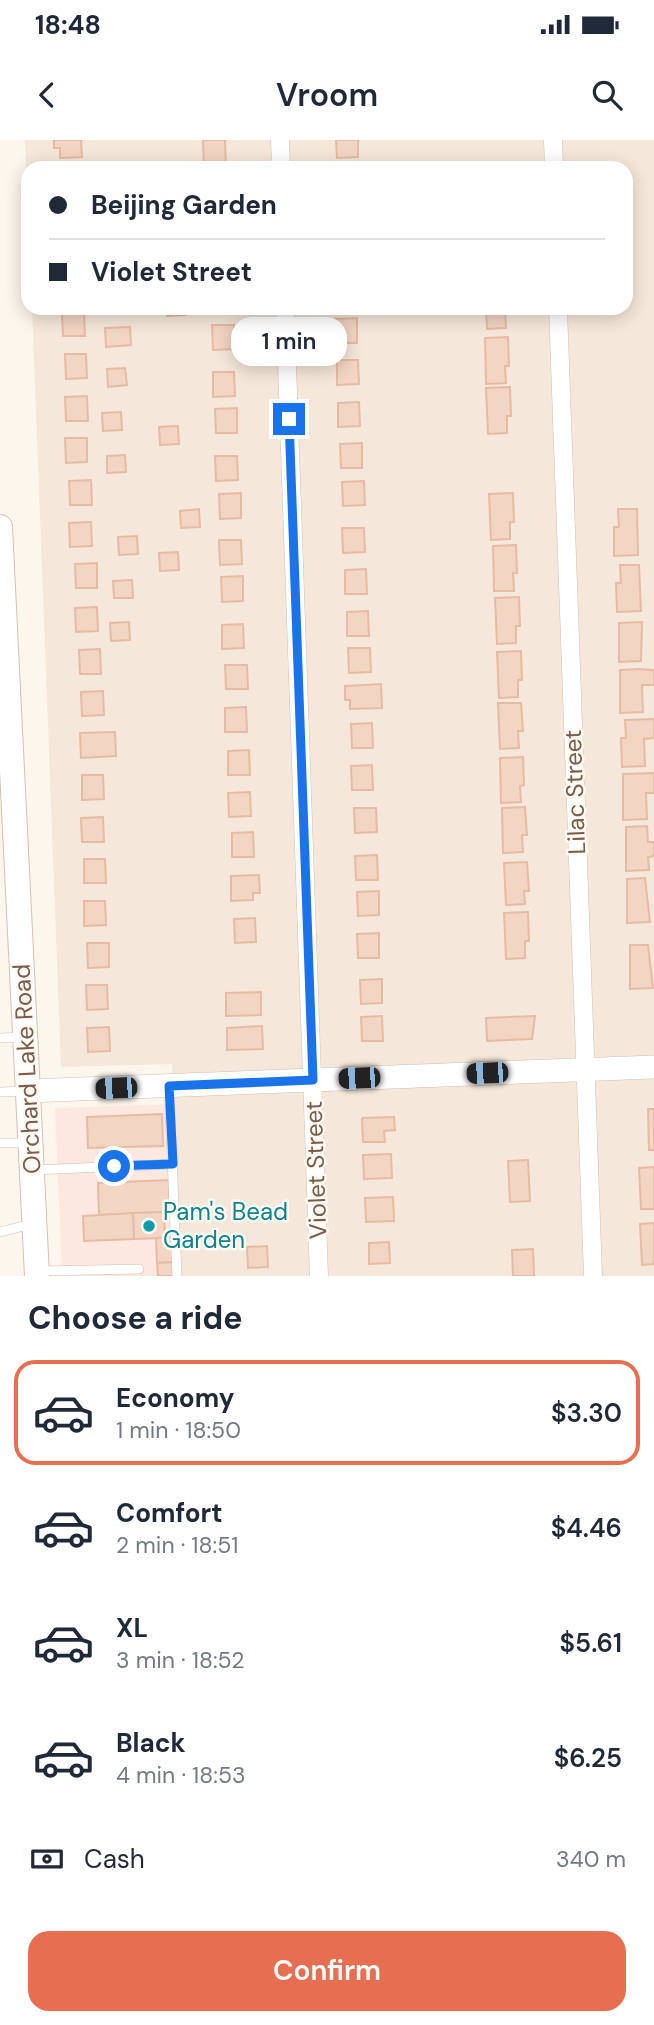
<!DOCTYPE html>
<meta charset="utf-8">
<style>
body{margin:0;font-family:"DM Sans",sans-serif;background:#f6f6f7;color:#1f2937;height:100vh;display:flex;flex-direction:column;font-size:26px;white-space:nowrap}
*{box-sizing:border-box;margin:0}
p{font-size:23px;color:#747a83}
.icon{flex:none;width:38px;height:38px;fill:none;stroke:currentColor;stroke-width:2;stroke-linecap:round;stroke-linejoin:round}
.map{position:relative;height:1136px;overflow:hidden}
.drawer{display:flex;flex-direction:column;background:#fff;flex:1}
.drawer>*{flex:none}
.top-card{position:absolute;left:21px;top:21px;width:612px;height:154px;border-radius:21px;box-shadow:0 4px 18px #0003;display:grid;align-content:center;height:154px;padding:0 28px;background:#fff}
.end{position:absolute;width:32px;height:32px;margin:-16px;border:9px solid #1a73e8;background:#fff;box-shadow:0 0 0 4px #fff}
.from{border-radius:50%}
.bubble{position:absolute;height:49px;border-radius:21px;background:#fff;box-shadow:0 4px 18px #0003;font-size:23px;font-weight:600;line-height:49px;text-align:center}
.car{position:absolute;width:21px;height:42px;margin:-21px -10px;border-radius:9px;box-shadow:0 0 5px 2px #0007;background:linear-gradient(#222 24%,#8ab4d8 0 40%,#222 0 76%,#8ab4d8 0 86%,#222 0)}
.top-card b{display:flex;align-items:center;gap:24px;height:66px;font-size:26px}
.top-card b+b{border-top:2px solid #e0e1e3}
.top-card i{width:18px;height:18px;background:#1f2937}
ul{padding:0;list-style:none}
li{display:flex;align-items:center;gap:21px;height:105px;margin:0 14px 10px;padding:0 14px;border:4px solid transparent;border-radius:21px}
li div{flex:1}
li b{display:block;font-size:26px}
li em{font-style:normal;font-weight:600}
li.selected{border-color:#e76f51}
li>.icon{width:63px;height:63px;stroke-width:1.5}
h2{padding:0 28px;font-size:32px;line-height:84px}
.pay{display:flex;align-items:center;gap:18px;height:77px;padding:0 28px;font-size:26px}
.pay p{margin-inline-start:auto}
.primary-button{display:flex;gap:14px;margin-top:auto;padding:14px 28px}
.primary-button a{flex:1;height:80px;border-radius:21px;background:#e76f51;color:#fff;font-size:28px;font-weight:600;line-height:80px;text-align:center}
.status{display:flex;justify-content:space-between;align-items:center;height:49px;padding:0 35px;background:#fff;direction:ltr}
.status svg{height:19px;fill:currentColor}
header{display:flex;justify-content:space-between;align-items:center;height:91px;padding:0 28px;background:#fff;font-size:32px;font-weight:600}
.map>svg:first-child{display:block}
.residential{fill:#f5e8da}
.commercial{fill:#fde8e0}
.building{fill:#f3d5c3;stroke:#e6bba3;stroke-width:2}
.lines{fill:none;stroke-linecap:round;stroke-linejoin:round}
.service-casing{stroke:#d1beb0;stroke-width:10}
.minor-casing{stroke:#d1beb0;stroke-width:19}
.tertiary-casing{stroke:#d1beb0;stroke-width:24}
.secondary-casing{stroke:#d6c0b0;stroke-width:26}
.service{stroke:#fff;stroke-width:9}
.minor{stroke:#fff;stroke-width:18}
.tertiary{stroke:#fff;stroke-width:23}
.secondary{stroke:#fff;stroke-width:24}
.route{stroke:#1a73e8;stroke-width:9}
.culture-dot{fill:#0f9aa8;stroke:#fffaf3;stroke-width:2.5}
.labels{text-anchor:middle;stroke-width:5;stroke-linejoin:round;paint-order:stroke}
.street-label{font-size:24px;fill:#7a5c4d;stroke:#fffaf3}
.culture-label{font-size:24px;fill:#0d838f;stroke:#fffaf3;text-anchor:start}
</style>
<div class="status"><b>18:48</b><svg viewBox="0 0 49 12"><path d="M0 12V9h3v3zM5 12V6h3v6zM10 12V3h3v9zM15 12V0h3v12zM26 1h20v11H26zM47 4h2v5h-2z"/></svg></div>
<header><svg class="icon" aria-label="back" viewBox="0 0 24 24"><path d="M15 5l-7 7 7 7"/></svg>Vroom<svg class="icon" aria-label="search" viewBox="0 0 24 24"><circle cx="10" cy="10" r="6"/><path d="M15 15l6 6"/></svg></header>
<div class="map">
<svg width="654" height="1136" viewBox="0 0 654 1136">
<rect width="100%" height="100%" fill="#fdf6ec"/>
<polygon class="residential" points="25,0 654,0 654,1136 180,1136 172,924 61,927 32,168 626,168 626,28 28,28 28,74"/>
<polygon class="commercial" points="174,964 180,1136 62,1136 55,968"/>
<g class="building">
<polygon points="54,0 81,0 82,17 60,18 60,8 54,8"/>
<polygon points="203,0 225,0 226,28 204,28"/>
<polygon points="336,0 358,0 358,17 337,18"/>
<polygon points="167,168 186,168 186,175 167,176"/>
<polygon points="486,168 510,168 510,171 505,171 506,188 487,189"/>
<polygon points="84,171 85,196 63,196 62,172"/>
<polygon points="357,178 357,203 336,203 335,179"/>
<polygon points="212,185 234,185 234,209 213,210"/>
<polygon points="130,187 131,205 106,207 105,188"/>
<polygon points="508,197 509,226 505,226 506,243 486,244 485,198"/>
<polygon points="65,214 86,214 87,238 66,239"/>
<polygon points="337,220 358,220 359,244 337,245"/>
<polygon points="125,228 127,245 108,247 107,229"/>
<polygon points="213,232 234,232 235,256 213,257"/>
<polygon points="510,247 511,276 507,276 507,293 488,294 486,248"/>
<polygon points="87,256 88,281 66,281 65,257"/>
<polygon points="359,262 360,286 338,287 338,263"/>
<polygon points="237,268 237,293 216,293 215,269"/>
<polygon points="121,272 122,290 103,291 102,273"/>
<polygon points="178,286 179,304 160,305 159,287"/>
<polygon points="65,298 87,298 87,322 66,323"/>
<polygon points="362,303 362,328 341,328 340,304"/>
<polygon points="125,315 126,332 107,333 107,316"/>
<polygon points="215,316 237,316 238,340 216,341"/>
<polygon points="91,340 92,365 70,365 69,341"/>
<polygon points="364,341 365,365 343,366 342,342"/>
<polygon points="241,353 241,378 220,379 219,354"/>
<polygon points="513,353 514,382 510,382 510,399 491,400 489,354"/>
<polygon points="199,369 200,387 181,388 180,371"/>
<polygon points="618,369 637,369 638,415 614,416 614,387 619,387"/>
<polygon points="91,382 92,406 70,407 69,383"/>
<polygon points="342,388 364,388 365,412 343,413"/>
<polygon points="137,396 138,414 119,415 118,397"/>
<polygon points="219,400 241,400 242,424 220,425"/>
<polygon points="516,405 517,433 513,433 514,451 494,451 493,406"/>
<polygon points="178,412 179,430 160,431 159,413"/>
<polygon points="97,423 97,448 76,448 75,424"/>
<polygon points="620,425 639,425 641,471 617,472 616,443 621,443"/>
<polygon points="366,429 367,454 345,454 345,430"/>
<polygon points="243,436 243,461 222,462 221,437"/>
<polygon points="132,440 133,458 114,458 113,441"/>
<polygon points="519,457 520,486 516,486 516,503 497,504 495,458"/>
<polygon points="97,467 98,491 76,492 75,468"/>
<polygon points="368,471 369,496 347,496 347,472"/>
<polygon points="129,482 130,500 111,501 110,483"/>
<polygon points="642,482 641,521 619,522 619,483"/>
<polygon points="243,484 244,508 222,509 222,485"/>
<polygon points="348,508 370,508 371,532 349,533"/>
<polygon points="100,509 101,534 80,534 79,510"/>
<polygon points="521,511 522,540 518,540 518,557 499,558 497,512"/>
<polygon points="225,525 247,525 248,549 226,549"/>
<polygon points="638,529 654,530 654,545 642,545 643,572 620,573 620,530"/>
<polygon points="381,544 382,568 350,569 350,560 345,560 345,546"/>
<polygon points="103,551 104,575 82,576 81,552"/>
<polygon points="498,563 521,563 523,591 518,591 519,608 500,609"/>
<polygon points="246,567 247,592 225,592 225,568"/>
<polygon points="654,579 654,598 644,599 645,626 622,627 621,598 626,598 625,580"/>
<polygon points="372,583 373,608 352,608 351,584"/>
<polygon points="115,592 116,616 81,618 80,593"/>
<polygon points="249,610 250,635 228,635 228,611"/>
<polygon points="523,617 524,645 520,646 521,662 501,663 500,618"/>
<polygon points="372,625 373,650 352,650 351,626"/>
<polygon points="654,633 654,653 646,653 647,679 623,680 623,634"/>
<polygon points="82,635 103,635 104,659 82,660"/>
<polygon points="250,652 251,676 229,677 228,653"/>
<polygon points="525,667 527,695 522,695 523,712 503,713 502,668"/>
<polygon points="354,668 376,668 377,692 355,693"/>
<polygon points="103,677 104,702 82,702 81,678"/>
<polygon points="647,686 648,702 654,702 654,716 648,717 649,730 626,731 626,687"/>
<polygon points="253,692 254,717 232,717 232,693"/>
<polygon points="377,715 378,740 356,740 355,716"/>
<polygon points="84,719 105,719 106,743 84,743"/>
<polygon points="527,722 529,751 524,751 525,764 506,765 504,723"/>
<polygon points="259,735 260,753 253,753 253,760 231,761 231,736"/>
<polygon points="645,738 650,782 627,783 627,739"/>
<polygon points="379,751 379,775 358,776 357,752"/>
<polygon points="84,761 105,761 106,785 84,786"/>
<polygon points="528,772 529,801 525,801 525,818 506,819 504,773"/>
<polygon points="255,778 256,802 235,803 234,779"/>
<polygon points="379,793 379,818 358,818 357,794"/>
<polygon points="87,803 109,803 109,827 88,828"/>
<polygon points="630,805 648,805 653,848 630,849"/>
<polygon points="382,839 382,863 361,864 360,840"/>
<polygon points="86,845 107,845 108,869 87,870"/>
<polygon points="261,852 261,875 226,876 226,853"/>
<polygon points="382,876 383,901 362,901 361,877"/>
<polygon points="535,876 532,899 487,901 486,878"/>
<polygon points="262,886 263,909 227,910 227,888"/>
<polygon points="109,887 110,911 88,912 87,888"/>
<polygon points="648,969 654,969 654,1010 649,1010"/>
<polygon points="162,974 163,1006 88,1008 87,977"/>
<polygon points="394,977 395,990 384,991 385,1002 363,1002 362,978"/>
<polygon points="391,1014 392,1038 364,1039 363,1015"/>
<polygon points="528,1020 530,1061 510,1062 508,1021"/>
<polygon points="654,1027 654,1069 641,1069 639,1028"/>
<polygon points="169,1040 170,1072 99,1075 98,1043"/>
<polygon points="393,1057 394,1081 366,1082 365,1058"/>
<polygon points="164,1072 165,1098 134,1099 133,1073"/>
<polygon points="133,1073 134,1099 84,1101 83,1076"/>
<polygon points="654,1083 654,1124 642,1125 640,1084"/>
<polygon points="173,1097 175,1122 157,1123 156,1098"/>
<polygon points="389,1102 390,1123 369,1124 369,1103"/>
<polygon points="267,1106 268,1127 248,1128 247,1107"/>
<polygon points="533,1109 534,1136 513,1136 512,1110"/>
<polygon points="175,1122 175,1136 158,1136 157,1123"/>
</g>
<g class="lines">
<defs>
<g id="service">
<polyline points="0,898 23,897"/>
<polyline points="169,946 177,1136"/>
<polyline points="0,952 26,951"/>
<polyline points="0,1003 30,1003"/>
<polyline points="34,1030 173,1024"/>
<polyline points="0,1092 32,1084"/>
<polyline points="39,1131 139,1129"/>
</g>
<g id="minor">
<polyline points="280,0 281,28"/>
<polyline points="553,0 554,28"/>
<polyline points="285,168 319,1136"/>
<polyline points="558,168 593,1136"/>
</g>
<polyline id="tertiary" points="28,951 654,927"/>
<polyline id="secondary" points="0,387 37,1136"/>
</defs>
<use href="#service" class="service-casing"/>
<use href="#minor" class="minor-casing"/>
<use href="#tertiary" class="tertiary-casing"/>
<use href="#secondary" class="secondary-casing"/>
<use href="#service" class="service"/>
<use href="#minor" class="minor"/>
<use href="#tertiary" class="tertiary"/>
<use href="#secondary" class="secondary"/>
</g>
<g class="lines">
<polyline class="route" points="114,1026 173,1024 169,946 313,940 289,279"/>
</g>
<circle class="culture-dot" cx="149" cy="1086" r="7"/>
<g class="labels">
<g class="street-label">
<text transform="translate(575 652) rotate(-92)" y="8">Lilac Street</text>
<text transform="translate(27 929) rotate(-93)" y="8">Orchard Lake Road</text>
<text transform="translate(316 1030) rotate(-92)" y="8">Violet Street</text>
</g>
<g class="culture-label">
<text x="163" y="1080">Pam's Bead<tspan x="163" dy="28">Garden</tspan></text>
</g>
</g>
</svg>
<i class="end from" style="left:114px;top:1026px"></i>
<i class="end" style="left:289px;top:279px"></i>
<div class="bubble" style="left:231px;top:177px;width:116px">1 min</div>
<i class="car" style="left:487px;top:933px;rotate:268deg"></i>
<i class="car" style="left:359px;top:938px;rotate:268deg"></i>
<i class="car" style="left:116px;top:948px;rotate:268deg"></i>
<div class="top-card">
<b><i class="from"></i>Beijing Garden</b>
<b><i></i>Violet Street</b>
</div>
</div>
<section class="drawer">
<h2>Choose a ride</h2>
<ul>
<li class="selected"><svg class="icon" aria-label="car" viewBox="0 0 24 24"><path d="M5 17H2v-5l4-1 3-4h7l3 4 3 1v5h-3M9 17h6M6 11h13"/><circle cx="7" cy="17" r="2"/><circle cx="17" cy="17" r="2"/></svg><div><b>Economy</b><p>1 min · 18:50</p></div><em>$3.30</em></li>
<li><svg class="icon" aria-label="car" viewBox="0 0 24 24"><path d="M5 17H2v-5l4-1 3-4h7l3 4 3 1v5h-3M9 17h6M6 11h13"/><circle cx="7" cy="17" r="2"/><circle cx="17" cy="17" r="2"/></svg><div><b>Comfort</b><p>2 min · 18:51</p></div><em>$4.46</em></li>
<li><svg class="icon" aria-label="car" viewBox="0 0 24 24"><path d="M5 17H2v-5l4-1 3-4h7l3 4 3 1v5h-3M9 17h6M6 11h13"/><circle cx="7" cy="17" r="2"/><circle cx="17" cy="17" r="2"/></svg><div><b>XL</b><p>3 min · 18:52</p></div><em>$5.61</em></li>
<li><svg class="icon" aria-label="car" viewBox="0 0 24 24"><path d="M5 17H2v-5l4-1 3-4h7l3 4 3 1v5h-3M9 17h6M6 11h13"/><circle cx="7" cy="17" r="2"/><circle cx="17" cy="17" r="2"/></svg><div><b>Black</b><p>4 min · 18:53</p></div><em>$6.25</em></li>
</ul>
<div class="pay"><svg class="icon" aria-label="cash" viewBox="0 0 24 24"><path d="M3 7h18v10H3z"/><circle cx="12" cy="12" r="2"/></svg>Cash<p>340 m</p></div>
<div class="primary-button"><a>Confirm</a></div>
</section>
